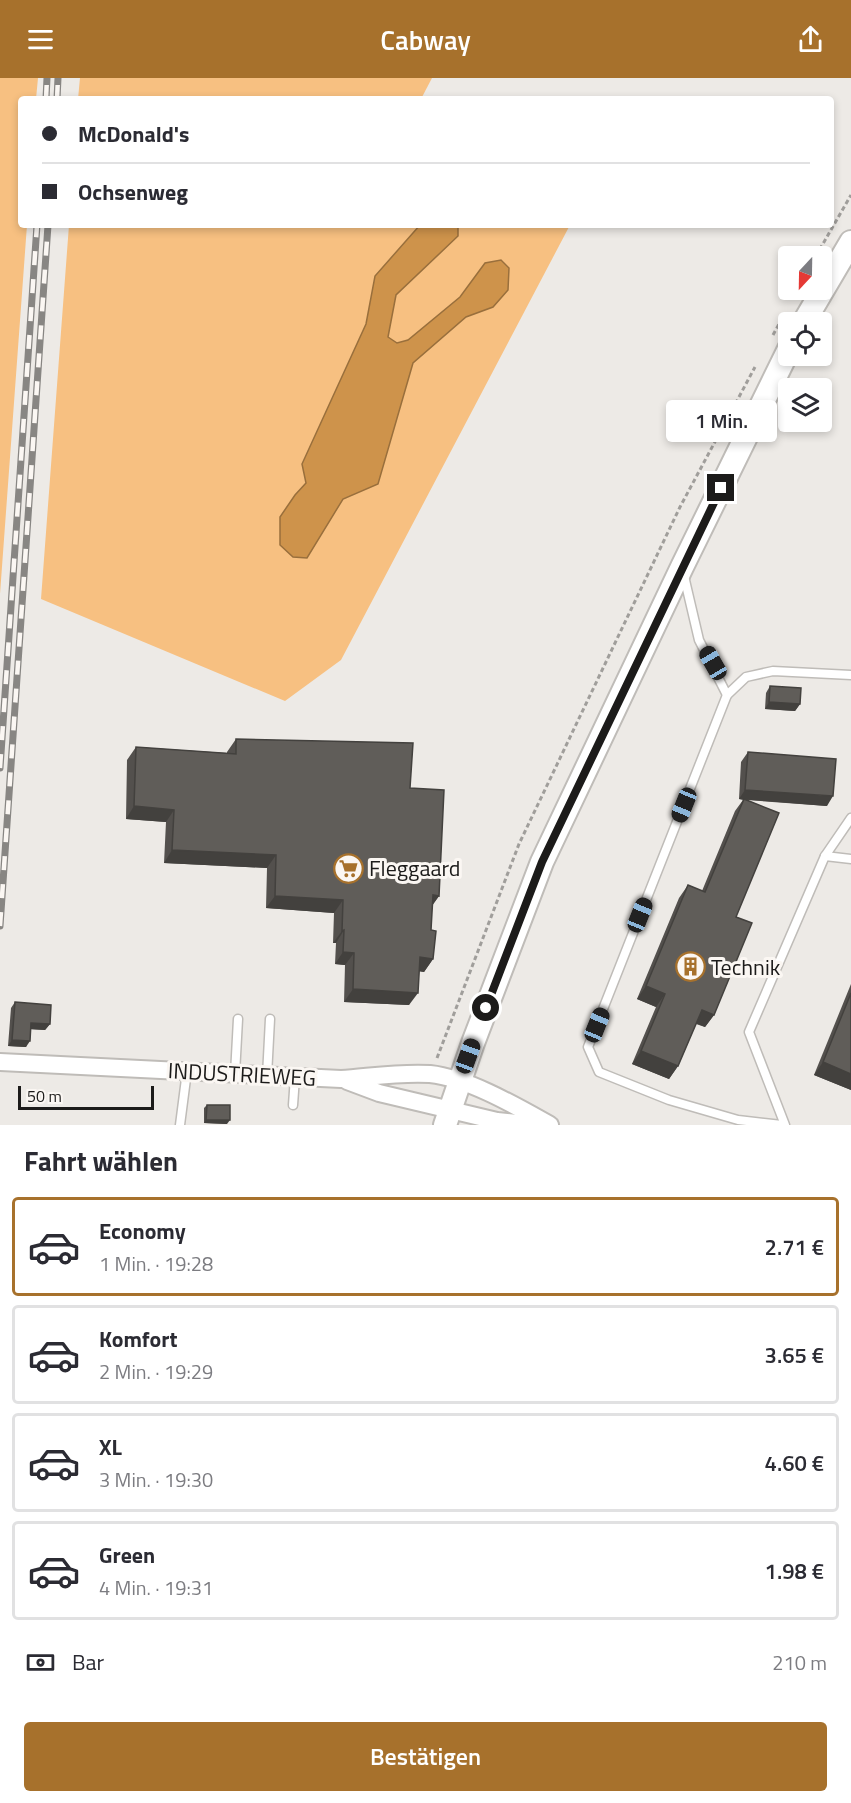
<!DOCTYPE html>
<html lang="de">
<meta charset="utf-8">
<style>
body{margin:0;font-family:"Titillium Web",sans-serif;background:#f7f7f7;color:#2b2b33;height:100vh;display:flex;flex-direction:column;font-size:22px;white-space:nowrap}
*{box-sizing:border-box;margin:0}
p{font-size:20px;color:#7c7c81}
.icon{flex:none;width:33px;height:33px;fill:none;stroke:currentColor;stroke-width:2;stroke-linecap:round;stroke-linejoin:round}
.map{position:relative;height:1047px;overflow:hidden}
.side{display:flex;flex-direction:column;background:#fff;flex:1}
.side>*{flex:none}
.hud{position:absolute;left:18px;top:18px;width:816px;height:132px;border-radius:6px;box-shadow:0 3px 9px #0003;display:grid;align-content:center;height:132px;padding:0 24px;background:#fff}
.needle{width:39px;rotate:202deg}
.tools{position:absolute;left:778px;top:168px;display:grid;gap:12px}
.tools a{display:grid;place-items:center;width:54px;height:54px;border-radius:6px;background:#fff;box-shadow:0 3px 9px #0003;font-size:30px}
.scale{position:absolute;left:18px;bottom:15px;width:136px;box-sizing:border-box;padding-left:6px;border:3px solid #1c1b1a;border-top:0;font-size:16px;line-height:21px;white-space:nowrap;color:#1c1b1a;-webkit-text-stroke:4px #fbf7f3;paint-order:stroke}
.end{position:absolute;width:27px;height:27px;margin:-14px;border:8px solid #1c1b1a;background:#fff;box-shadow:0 0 0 3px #fff}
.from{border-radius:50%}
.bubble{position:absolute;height:42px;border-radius:6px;background:#fff;box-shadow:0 3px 9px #0003;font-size:20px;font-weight:600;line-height:42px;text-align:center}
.car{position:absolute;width:18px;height:36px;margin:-18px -9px;border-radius:8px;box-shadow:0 0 4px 2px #0007;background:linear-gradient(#222 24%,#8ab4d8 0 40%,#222 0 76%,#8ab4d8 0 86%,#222 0)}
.hud b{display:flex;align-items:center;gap:21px;height:57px;font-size:22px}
.hud b+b{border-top:2px solid #e1e1e2}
.hud i{width:15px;height:15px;background:#2b2b33}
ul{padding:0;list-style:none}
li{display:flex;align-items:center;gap:18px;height:99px;margin:0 12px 9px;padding:0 12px;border:3px solid #e1e1e2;border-radius:6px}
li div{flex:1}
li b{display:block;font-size:22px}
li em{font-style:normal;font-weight:600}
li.active{border-color:#a7712c}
li>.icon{width:54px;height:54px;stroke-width:1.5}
h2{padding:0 24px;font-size:27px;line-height:72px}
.pay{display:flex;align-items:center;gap:15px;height:66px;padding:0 24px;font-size:22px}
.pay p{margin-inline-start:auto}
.action{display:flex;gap:12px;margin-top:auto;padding:12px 24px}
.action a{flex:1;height:69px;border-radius:6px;background:#a7712c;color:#fff;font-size:24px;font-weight:600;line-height:69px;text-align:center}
header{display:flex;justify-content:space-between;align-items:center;height:78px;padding:0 24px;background:#a7712c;color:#fff;font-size:27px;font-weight:600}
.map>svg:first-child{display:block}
.green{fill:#f7c081}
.water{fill:#ce934b;stroke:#996f3c;stroke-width:1.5}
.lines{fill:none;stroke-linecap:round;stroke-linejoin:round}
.service-casing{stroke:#bfbcb8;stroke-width:11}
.minor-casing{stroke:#bfbcb8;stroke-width:20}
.secondary-casing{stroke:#bfbcb8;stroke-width:26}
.path{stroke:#a09e9b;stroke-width:3;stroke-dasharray:4.5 3;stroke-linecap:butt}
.service{stroke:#fff;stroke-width:8}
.minor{stroke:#fff;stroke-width:16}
.secondary{stroke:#fff;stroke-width:22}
.rail-casing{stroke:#888683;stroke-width:7}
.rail{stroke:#fbf7f3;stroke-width:4.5;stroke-dasharray:14;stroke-linecap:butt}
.wall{fill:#53504d}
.shaded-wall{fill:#43413e}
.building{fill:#605d59;stroke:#43413e;stroke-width:1.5}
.route{stroke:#1c1b1a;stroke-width:8}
.labels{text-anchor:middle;stroke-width:6;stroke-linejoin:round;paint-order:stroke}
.poi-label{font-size:22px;fill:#1c1b1a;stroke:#fbf7f3;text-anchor:start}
.street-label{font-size:22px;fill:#1c1b1a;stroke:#fbf7f3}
</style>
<header><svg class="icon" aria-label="menu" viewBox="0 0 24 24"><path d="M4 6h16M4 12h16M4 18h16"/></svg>Cabway<svg class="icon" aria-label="share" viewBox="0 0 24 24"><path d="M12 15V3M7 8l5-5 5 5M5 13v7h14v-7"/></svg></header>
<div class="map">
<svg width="851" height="1047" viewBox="0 0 851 1047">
<rect width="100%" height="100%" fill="#edeae6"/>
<g class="green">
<polygon points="0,0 38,0 36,21 21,21 21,147 27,147 0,516"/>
<polygon points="80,0 432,0 421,21 78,21"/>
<polygon points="69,147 420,147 375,198 366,246 302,386 306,405 295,417 306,480 343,421 378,405 413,285 466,239 493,229 485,185 460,219 408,262 397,265 387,259 396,217 457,158 458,147 570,147 341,582 285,623 41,521"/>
</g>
<polygon class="water" points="420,147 458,147 458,158 396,217 388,259 397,265 408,262 460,219 485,185 501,182 509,190 508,212 493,229 466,239 413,285 378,406 343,421 307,480 293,479 280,467 280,439 295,417 306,405 302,386 366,246 375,198"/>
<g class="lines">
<defs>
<g id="service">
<polyline points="684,498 699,562 727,617"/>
<polyline points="825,778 851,781"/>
<polyline points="235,996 238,941"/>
<polyline points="267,998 270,941"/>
<polyline points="293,1027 295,999"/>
<polyline points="180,1047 187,993"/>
<polyline points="782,1047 738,1042 669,1022 599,994 588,969 727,617 746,599 773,593 851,597"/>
<polyline points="785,1047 749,954 825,778 851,740"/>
</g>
<g id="minor">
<path d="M0 984 341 1001C370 999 400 994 430 996 468 1000 516 1028 550 1047"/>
<polyline points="347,1003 379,1015 497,1043 536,1047"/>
</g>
<g id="secondary">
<polyline points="804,244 851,164"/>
<polyline points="445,1047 473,965 542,784 682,489 789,271"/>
</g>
</defs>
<use href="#service" class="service-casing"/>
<use href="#minor" class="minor-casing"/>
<use href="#secondary" class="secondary-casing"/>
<g class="path">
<polyline points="816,178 851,117"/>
<polyline points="773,257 784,237"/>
<polyline points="437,980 519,766 680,429 755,289"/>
</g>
<use href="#service" class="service"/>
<use href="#minor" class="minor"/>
<use href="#secondary" class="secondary"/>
<defs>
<g id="rail">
<polyline points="46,21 47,0"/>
<polyline points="57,21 58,0"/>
<polyline points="0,690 37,147"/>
<polyline points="0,848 48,147"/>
</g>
</defs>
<use href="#rail" class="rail-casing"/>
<use href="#rail" class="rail"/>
</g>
<g class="wall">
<polygon points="770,608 800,626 795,633 765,631 766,615"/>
<polygon points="236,661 410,710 439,818 432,828 431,852 433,881 424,894 419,893 409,927 344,924 345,887 335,886 336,865 333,865 334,835 266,830 267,790 164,785 166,744 126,741 127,682 136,669 227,675 227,674"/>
<polygon points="748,674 827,728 747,722 736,839 714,937 705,949 696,946 678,988 669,1001 632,986 656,929 637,921 679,820 688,807 702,813 735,733 743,722 739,721 741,684"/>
<polygon points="851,906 851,1012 814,997"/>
<polygon points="15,924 50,946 45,952 31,951 26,969 8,968 11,930"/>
<polygon points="207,1027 227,1046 204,1045 204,1030"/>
</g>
<g class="shaded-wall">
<polygon points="769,624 800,626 795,633 765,631"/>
<polygon points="745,712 833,718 827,728 739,721"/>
<polygon points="134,728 174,732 166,744 126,741"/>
<polygon points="172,772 276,777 267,790 164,785"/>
<polygon points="433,817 439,818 430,830"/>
<polygon points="275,818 343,822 334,835 266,830"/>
<polygon points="344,852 336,865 333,865 342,853"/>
<polygon points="343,874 354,875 345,887 335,886"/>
<polygon points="420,879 433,881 424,894 411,892"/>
<polygon points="646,908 665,916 656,929 637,921"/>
<polygon points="353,911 418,915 409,927 344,924"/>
<polygon points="702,932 714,937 705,949 693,944"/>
<polygon points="31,945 50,946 45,952 27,951"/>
<polygon points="12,962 30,963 26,969 8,968"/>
<polygon points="641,973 678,988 669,1001 632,986"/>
<polygon points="823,984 851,996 851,1012 814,997"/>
<polygon points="206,1042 230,1042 227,1046 204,1045"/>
</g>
<g class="building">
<polygon points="770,608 801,610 800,626 769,624"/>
<polygon points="236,661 413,665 410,710 444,712 439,818 433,817 431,852 436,853 433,881 420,879 418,915 353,911 354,875 343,874 344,852 342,853 343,822 275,818 276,777 172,772 174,732 134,728 136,669 236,676"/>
<polygon points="748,674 836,681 833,718 745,712"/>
<polygon points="744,721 779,735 736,839 752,845 714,937 702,932 678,988 641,973 665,916 646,908 688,807 705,814"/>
<polygon points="851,915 851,996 823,984"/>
<polygon points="15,924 51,927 50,946 31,945 30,963 12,962"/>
<polygon points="207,1027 230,1027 230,1042 206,1042"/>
</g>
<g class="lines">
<polyline class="route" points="486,930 542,784 721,410"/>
</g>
<defs>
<symbol id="supermarket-ring" viewBox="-11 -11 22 22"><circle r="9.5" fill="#fbf7f3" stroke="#a7712c" stroke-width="1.5"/><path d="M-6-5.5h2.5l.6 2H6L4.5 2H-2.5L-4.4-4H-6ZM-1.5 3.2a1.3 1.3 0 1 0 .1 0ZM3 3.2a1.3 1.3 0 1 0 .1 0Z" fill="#a7712c"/></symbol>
<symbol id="building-ring" viewBox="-11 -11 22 22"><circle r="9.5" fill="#fbf7f3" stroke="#a7712c" stroke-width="1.5"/><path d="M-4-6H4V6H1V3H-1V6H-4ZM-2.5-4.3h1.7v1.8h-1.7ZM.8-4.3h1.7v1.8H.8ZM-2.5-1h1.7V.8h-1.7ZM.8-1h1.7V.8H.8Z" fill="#a7712c"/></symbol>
</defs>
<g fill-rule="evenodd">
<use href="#supermarket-ring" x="332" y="774" width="33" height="33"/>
<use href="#building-ring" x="674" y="872" width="33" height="33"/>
</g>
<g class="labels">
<g class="poi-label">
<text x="369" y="798">Fleggaard</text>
<text x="711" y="897">Technik</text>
</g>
<g class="street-label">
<text transform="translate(242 996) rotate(3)" y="8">INDUSTRIEWEG</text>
</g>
</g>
</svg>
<div class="tools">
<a><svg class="needle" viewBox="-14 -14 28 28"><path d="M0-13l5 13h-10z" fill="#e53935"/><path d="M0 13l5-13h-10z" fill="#7c7c81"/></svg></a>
<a><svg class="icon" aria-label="locate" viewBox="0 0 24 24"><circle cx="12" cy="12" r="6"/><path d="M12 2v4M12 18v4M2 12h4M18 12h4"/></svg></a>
<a><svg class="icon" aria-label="layers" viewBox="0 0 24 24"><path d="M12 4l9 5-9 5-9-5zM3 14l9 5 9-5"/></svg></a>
</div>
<div class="scale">50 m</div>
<i class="end from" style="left:486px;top:930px"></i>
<i class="end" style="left:721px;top:410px"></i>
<div class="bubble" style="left:666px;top:322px;width:111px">1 Min.</div>
<i class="car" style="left:713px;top:585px;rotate:330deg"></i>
<i class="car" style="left:684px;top:727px;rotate:202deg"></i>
<i class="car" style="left:640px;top:837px;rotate:22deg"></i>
<i class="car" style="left:597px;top:947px;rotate:22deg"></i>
<i class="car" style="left:468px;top:978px;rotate:20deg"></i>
<div class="hud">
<b><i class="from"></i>McDonald's</b>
<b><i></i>Ochsenweg</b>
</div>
</div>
<section class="side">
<h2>Fahrt wählen</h2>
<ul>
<li class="active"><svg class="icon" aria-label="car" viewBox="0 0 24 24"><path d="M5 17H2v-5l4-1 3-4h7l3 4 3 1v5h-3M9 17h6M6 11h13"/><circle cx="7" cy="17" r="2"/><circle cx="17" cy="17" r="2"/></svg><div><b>Economy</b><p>1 Min. · 19:28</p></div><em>2.71 €</em></li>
<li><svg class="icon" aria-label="car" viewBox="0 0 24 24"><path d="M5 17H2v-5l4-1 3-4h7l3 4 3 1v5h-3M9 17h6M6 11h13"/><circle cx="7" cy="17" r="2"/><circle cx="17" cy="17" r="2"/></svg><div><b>Komfort</b><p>2 Min. · 19:29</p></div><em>3.65 €</em></li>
<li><svg class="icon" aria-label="car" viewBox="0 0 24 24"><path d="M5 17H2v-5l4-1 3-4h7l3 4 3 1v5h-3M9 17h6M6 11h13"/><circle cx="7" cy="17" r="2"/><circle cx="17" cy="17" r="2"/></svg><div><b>XL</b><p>3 Min. · 19:30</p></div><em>4.60 €</em></li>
<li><svg class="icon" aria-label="car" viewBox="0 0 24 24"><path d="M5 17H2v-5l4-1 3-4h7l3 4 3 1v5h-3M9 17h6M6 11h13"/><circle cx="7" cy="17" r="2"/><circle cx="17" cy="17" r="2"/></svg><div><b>Green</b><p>4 Min. · 19:31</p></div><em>1.98 €</em></li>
</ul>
<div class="pay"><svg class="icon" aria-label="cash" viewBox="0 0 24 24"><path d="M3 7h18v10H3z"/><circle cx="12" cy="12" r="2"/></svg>Bar<p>210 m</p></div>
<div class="action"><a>Bestätigen</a></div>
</section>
